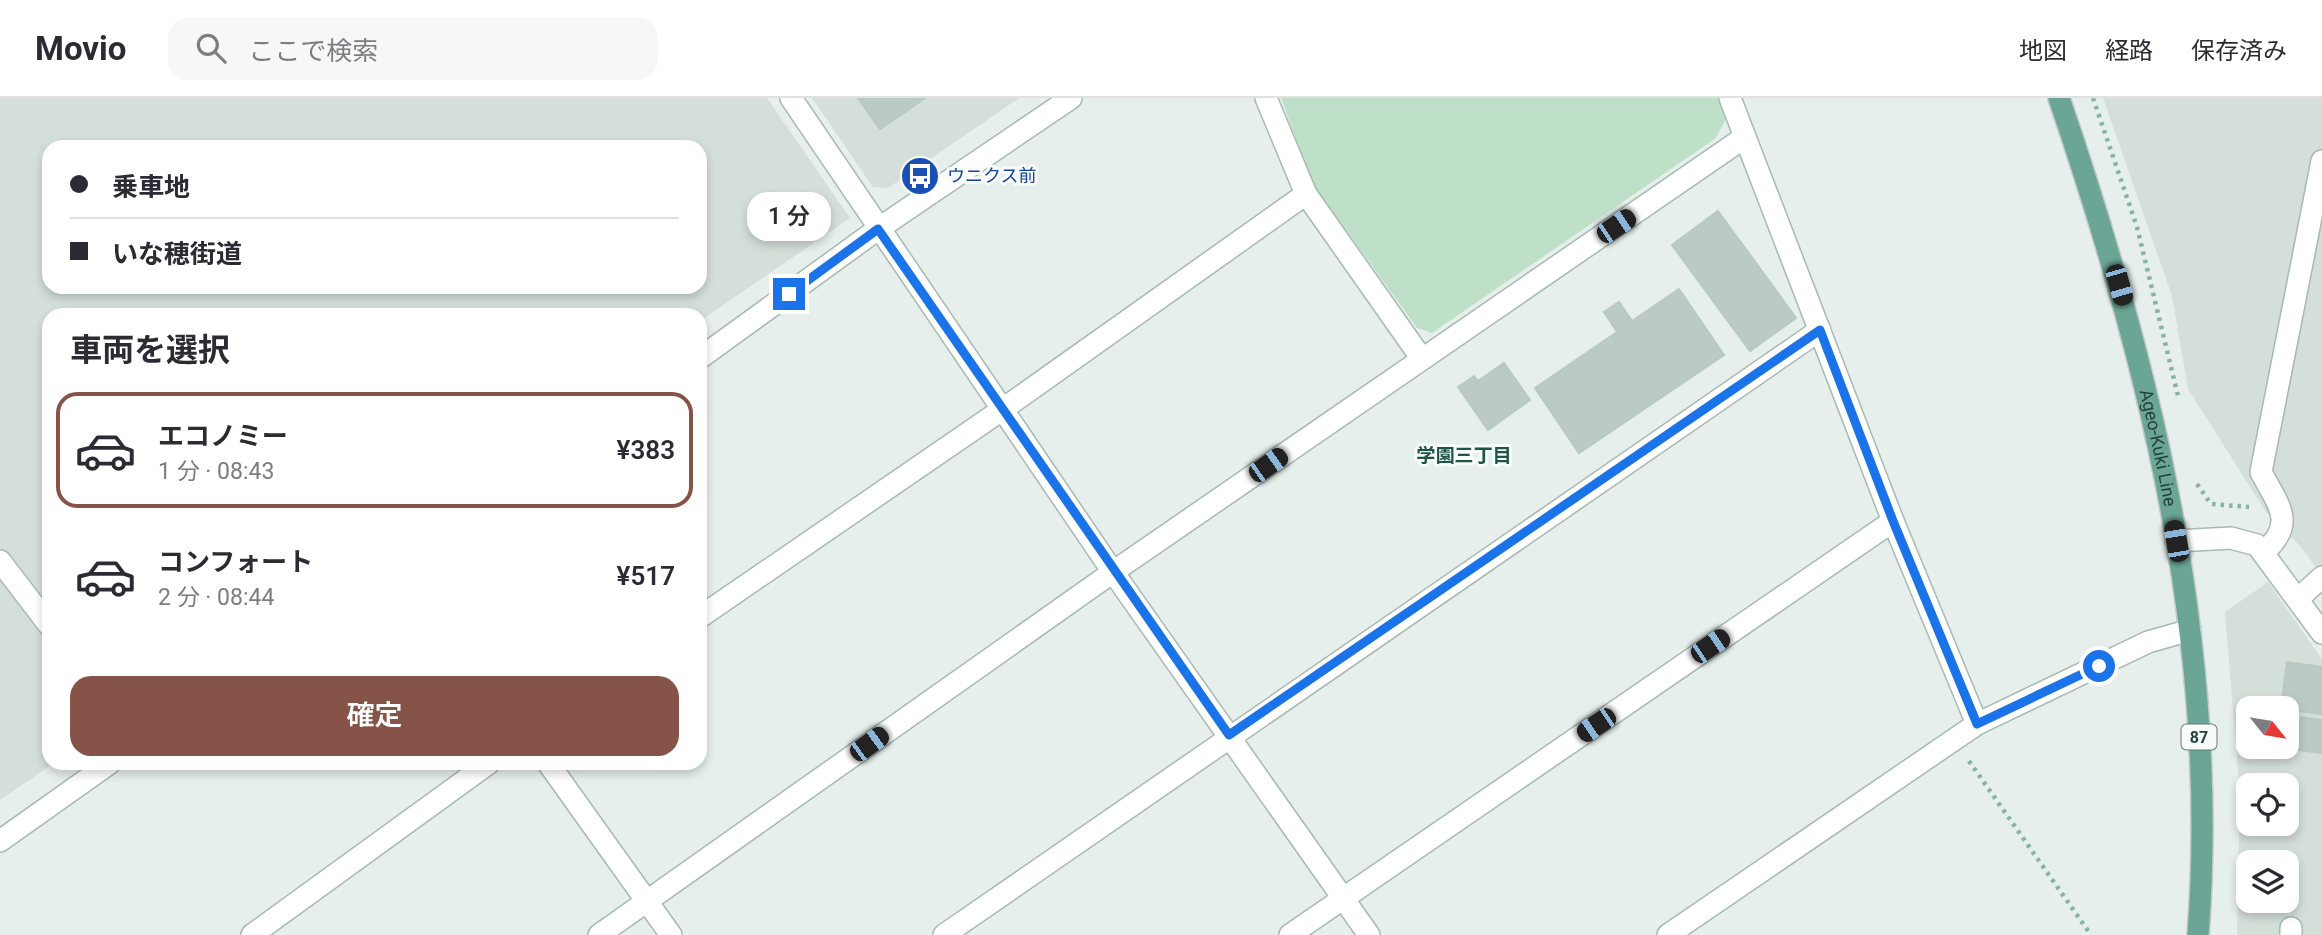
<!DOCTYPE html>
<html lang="ja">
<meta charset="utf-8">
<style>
body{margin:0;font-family:Roboto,"Noto Sans JP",sans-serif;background:#f7f7f7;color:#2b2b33;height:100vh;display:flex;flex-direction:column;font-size:26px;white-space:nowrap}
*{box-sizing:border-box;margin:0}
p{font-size:23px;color:#7c7c81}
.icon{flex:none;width:38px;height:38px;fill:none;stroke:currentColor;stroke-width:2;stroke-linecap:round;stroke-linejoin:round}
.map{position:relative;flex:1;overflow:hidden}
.side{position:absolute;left:42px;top:210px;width:665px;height:462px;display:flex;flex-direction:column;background:#fff;border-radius:21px;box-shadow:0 4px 10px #0003}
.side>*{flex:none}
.banner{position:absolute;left:42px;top:42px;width:665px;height:154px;border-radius:21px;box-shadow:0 4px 10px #0003;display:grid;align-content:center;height:154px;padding:0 28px;background:#fff}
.needle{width:46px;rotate:120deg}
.controls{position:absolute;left:2236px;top:598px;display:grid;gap:14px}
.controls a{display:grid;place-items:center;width:63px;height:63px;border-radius:14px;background:#fff;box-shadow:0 4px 10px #0003;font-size:35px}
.end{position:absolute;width:32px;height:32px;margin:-16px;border:9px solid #1a73e8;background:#fff;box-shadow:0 0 0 4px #fff}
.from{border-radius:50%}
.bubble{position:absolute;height:49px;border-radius:21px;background:#fff;box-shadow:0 4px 10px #0003;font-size:23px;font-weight:600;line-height:49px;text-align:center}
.car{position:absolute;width:21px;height:42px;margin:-21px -10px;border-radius:9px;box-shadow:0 0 5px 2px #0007;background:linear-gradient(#222 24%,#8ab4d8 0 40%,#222 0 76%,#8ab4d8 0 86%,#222 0)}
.banner b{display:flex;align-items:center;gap:24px;height:66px;font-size:26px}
.banner b+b{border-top:2px solid #e1e1e2}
.banner i{width:18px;height:18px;background:#2b2b33}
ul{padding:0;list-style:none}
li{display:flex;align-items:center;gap:21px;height:116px;margin:0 14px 10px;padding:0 14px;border:4px solid transparent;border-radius:21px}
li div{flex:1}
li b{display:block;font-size:26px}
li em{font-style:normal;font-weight:600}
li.current{border-color:#855347}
li>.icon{width:63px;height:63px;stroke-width:1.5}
h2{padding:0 28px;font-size:32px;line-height:84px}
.cta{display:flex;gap:14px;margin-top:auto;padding:14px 28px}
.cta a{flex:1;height:80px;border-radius:21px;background:#855347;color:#fff;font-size:28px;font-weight:600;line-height:80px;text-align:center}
header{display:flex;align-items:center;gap:42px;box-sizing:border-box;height:98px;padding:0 35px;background:#fff;border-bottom:2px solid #e1e1e2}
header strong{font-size:33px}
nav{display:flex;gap:38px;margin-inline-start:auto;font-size:24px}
.search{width:490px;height:63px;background:#f7f7f7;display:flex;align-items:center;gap:18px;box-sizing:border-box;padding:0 24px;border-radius:21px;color:#7c7c81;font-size:26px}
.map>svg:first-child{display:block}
.built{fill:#d4dfda;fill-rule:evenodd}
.park{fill:#bfe0c8}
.building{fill:#bbcac4;stroke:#b8c9c2;stroke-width:2}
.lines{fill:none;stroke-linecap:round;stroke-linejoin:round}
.minor-casing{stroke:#a8b8b2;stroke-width:24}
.major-casing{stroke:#c2cac8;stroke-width:24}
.path{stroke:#86b3a5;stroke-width:4.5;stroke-dasharray:3.5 5;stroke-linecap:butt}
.minor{stroke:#fff;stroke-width:21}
.major{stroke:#6aa596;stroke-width:21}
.route{stroke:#1a73e8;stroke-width:9}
.labels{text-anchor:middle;stroke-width:6;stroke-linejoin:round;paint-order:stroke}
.shield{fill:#f7fbf9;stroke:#637a73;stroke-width:2}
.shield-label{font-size:16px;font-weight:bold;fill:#24423a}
.transit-label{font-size:18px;fill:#164399;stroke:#f7fbf9;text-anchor:start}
.street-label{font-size:18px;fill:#24423a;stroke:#f7fbf9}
.neighbourhood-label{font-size:19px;font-weight:bold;fill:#1f5548;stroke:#f7fbf9}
</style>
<header>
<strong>Movio</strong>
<div class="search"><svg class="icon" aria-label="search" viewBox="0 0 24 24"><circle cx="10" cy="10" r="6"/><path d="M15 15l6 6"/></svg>ここで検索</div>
<nav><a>地図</a><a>経路</a><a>保存済み</a></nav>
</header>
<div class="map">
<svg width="2322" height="837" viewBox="0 0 2322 837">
<rect width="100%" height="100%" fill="#e6efeb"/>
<g class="built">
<path d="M0 0H767L850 120 700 223V217H49V665H54L0 702ZM49 49H700V189H49Z"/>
<polygon points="812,0 1019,0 888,90 873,89"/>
<polygon points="2103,0 2322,0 2322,478 2301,449 2266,414 2188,291 2172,198"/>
<path d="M2268 484 2322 561V837H2237L2240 697 2225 514ZM2249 611H2287V649H2249ZM2249 688H2287V726H2249ZM2249 765H2287V803H2249Z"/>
</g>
<polygon class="park" points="1281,0 1718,0 1726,21 1716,40 1432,235 1417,230 1312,85"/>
<g class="building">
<polygon points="858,0 925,0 880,31"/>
<polygon points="1718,113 1796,220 1750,253 1672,147"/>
<polygon points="1679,191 1724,257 1579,355 1535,290 1617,234 1604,214 1619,204 1632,223"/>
<polygon points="1504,265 1530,302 1488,332 1458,289 1474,278 1478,283"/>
<polygon points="2287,564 2322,569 2322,616 2281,611"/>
<polygon points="2301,619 2322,622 2322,655 2297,652"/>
</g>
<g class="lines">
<defs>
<g id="minor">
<polyline points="791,0 1113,474 1369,837"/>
<polyline points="1266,0 1306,96 1422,261"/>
<polyline points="1730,0 1893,423 1977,626"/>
<polyline points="700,260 878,131 1071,0"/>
<polyline points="2176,443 2231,440 2257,447 2322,535"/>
<path d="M2264 454C2297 425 2278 407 2261 374L2322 63"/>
<polyline points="0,463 49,527"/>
<polyline points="2299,500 2322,479"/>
<polyline points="700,519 1003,311 1306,96"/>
<polyline points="548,665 671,837"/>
<polyline points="0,743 110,665"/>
<polyline points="2291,830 2291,837"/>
<polyline points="252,837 489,665"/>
<polyline points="599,837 1113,474 1745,39"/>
<polyline points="944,837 1820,232"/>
<polyline points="1290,837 1893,423"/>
<polyline points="1668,837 1977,626 2148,544 2190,532"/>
</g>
<g id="major">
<path id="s1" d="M2059 0C2151 269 2220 551 2198 837"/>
</g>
</defs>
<use href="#minor" class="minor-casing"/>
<use href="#major" class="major-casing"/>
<g class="path">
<polyline points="2093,0 2137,129 2179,302"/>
<polyline points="2197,386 2211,406 2249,409"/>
<polyline points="1969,663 2091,837"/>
</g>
<use href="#minor" class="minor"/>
<use href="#major" class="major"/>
</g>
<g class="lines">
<polyline class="route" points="789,196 878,131 1229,637 1820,232 1893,423 1977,626 2099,568"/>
</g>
<defs>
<symbol id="bus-disc" viewBox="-11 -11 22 22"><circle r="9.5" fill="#1a4fb4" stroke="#f7fbf9"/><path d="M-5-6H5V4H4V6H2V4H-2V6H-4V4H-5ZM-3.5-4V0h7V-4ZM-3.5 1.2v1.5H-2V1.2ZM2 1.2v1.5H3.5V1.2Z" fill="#fff"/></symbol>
</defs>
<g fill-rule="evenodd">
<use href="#bus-disc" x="898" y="56" width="44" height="44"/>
</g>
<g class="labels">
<rect class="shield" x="2181.5" y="626.5" width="35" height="25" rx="5"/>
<g class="shield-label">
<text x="2199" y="645">87</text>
</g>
<g class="transit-label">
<text x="947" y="84">ウニクス前</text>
</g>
<g class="street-label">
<text dy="6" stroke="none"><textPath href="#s1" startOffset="364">Ageo-Kuki Line</textPath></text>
</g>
<g class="neighbourhood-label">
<text x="1464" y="364">学園三丁目</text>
</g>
</g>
</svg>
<div class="controls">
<a><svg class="needle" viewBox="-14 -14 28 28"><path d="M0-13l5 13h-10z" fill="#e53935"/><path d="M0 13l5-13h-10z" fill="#7c7c81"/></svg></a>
<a><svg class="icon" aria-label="locate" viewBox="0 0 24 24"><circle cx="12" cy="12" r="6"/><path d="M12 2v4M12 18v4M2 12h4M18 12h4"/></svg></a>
<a><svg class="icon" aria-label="layers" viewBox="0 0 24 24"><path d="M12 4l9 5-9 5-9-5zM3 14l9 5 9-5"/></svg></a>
</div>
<i class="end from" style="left:2099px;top:568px"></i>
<i class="end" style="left:789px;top:196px"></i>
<div class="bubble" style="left:747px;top:94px;width:84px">1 分</div>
<i class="car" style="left:1616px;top:128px;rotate:56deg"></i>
<i class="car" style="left:2119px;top:187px;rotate:164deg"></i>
<i class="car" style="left:1268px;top:367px;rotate:55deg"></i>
<i class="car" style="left:2176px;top:443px;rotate:350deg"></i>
<i class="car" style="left:1710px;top:548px;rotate:56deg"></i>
<i class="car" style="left:1596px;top:627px;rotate:236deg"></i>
<i class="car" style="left:869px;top:646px;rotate:54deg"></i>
<div class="banner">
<b><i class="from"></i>乗車地</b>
<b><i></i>いな穂街道</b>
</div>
<section class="side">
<h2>車両を選択</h2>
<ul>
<li class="current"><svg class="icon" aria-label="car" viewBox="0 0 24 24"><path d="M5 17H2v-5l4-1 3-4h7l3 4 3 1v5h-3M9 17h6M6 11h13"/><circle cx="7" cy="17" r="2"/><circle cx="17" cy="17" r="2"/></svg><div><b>エコノミー</b><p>1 分 · 08:43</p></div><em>¥383</em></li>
<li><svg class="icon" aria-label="car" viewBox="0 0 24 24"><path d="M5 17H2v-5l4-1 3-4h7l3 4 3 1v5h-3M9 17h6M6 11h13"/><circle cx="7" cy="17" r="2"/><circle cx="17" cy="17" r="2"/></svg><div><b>コンフォート</b><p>2 分 · 08:44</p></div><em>¥517</em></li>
</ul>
<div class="cta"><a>確定</a></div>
</section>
</div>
